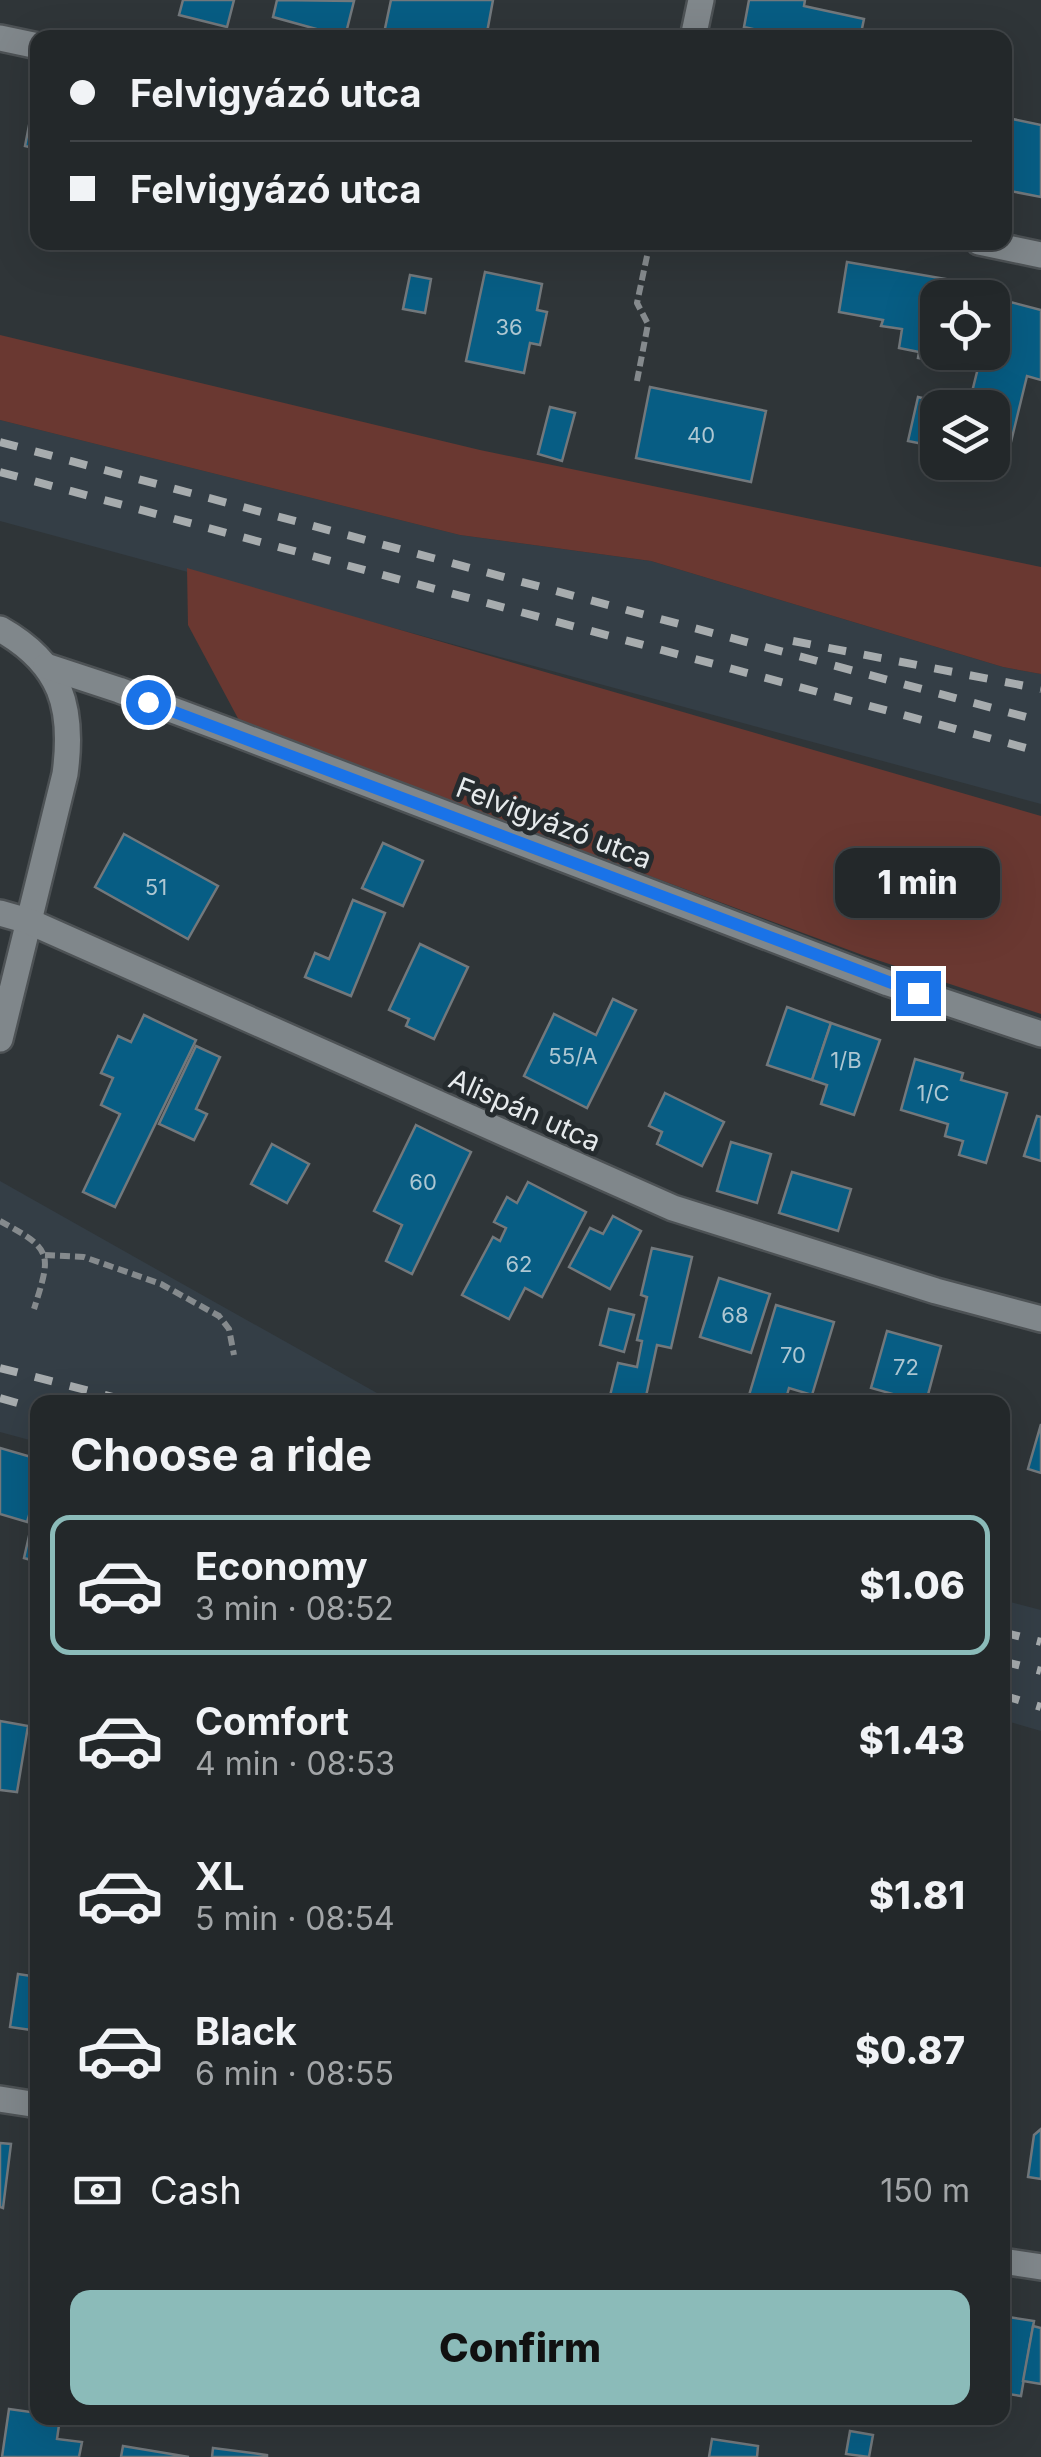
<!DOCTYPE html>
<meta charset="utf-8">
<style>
body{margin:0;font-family:Inter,sans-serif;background:#2f3436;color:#f1f3f6;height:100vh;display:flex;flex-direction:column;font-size:38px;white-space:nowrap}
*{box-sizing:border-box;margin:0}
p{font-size:32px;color:#a3a6a8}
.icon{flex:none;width:55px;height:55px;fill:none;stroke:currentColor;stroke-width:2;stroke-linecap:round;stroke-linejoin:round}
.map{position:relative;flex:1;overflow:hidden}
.panel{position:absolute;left:30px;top:1395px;width:980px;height:1030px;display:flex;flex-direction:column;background:#23282a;border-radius:20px;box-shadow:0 10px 40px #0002,0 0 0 2px #404447}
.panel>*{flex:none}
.banner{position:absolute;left:30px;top:30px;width:982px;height:220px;border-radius:20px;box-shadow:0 10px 40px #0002,0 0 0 2px #404447;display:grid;align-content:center;height:220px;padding:0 40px;background:#23282a}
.controls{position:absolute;left:920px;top:280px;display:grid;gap:20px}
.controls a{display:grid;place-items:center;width:90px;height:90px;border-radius:20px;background:#23282a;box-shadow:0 10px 40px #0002,0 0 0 2px #404447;font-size:50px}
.end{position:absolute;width:45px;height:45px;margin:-22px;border:12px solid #1a73e8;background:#fff;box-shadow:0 0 0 5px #fff}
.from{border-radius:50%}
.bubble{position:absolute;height:70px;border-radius:20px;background:#23282a;box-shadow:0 10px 40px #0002,0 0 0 2px #404447;font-size:32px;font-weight:800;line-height:70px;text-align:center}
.banner b{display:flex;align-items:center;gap:35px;height:95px;font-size:38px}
.banner b+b{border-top:2px solid #404447}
.banner i{width:25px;height:25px;background:#f1f3f6}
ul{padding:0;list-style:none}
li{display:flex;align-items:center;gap:30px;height:140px;margin:0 20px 15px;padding:0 20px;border:5px solid transparent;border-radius:20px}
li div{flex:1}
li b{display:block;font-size:38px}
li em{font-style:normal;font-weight:800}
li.selected{border-color:#8bbbb9}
li>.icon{width:90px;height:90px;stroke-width:1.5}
h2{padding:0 40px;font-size:45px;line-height:120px}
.pay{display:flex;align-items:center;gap:25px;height:110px;padding:0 40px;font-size:38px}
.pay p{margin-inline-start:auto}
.action{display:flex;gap:20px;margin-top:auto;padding:20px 40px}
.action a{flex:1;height:115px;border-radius:20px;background:#8bbbb9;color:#111;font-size:40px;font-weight:800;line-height:115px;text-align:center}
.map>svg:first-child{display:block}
.built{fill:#343e46}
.green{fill:#6a3831}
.building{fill:#075d84;stroke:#72787c;stroke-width:2.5}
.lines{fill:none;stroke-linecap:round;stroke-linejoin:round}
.minor-casing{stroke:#4d5255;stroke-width:30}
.path{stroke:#858a8d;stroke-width:6;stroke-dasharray:10 5;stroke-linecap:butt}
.minor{stroke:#80878b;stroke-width:25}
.rail{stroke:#a7acae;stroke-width:8;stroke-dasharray:18 18;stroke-linecap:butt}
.route{stroke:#1a73e8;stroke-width:12}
.labels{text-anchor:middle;stroke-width:10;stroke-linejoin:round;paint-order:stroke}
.number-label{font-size:22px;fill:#aec7d2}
.street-label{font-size:28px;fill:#e6eaec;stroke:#252b2e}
</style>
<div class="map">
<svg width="1041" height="2457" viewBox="0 0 1041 2457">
<rect width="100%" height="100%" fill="#2f3538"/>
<g class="built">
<polygon points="0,420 460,535 651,561 1003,667 1041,674 1041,804 0,521"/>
<polygon points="0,1181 163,1273 393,1402 38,1402 37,1442 0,1432"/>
<polygon points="1002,1600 1041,1610 1041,1731 1003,1720"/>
</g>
<g class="green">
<polygon points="0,335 480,450 1041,567 1041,674 1003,667 651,561 460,535 0,420"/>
<polygon points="187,568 1041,816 1041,1014 865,956 241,724 188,625"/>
</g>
<g class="building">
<polygon points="183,0 234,0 227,27 179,15"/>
<polygon points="277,0 354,1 345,37 273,17"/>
<polygon points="391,0 493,0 486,38 383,38"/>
<polygon points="749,0 805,0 804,6 864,19 860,38 793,38 744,27"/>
<polygon points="36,89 38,89 38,149 25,146"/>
<polygon points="1008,118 1041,125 1041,197 1005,190 1005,130"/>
<polygon points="847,262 963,282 960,298 938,298 938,352 951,352 949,363 918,358 919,352 899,348 902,329 881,326 883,320 839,312"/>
<polygon points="485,272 542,284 537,310 547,312 540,345 530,343 524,373 466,361"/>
<polygon points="410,275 431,279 425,313 403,309"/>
<polygon points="995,298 1041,310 1041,380 1027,376 1010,446 992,442 992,408 968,408 982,352 992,352 992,309"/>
<polygon points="650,387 766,411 751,482 636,458"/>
<polygon points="918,397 948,404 947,408 938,408 938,447 908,441"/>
<polygon points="550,407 575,413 562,461 538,454"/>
<polygon points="124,834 218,886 188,939 95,887"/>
<polygon points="383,843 423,861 403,906 362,888"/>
<polygon points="353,900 385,913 351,996 305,977 315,953 329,959"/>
<polygon points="420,944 468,967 434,1039 406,1026 409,1019 389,1010"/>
<polygon points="613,999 636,1010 587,1108 524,1076 554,1014 596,1035"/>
<polygon points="787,1007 831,1023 812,1080 767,1065"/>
<polygon points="144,1015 196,1040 115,1207 83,1192 120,1114 101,1105 113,1078 101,1073 118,1036 131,1042"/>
<polygon points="831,1023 880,1040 854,1115 821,1104 827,1085 812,1080"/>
<polygon points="196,1046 220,1057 196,1109 207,1114 194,1140 159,1124"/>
<polygon points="915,1059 963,1073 961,1080 1007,1093 986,1163 959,1155 963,1141 945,1136 948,1124 901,1110"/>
<polygon points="665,1093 724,1122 702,1166 657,1144 662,1132 649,1126"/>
<polygon points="1037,1116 1041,1117 1041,1161 1024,1156"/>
<polygon points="416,1125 471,1152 412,1274 386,1261 402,1225 374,1211"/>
<polygon points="731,1142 771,1154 757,1203 717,1191"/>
<polygon points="272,1144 309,1164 287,1203 251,1184"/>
<polygon points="792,1172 851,1189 838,1231 779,1213"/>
<polygon points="528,1182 586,1212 542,1297 525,1288 509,1319 462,1295 493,1237 500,1241 506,1228 494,1222 507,1197 517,1203"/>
<polygon points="613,1216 641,1231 610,1289 569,1267 590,1228 603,1234"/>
<polygon points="652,1248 692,1257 671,1348 657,1345 645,1401 628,1397 627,1402 609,1400 618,1363 637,1367 642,1341 637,1340 647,1297 641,1295"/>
<polygon points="719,1278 770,1294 751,1353 700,1337"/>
<polygon points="776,1305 834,1322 812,1395 789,1388 785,1402 747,1402"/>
<polygon points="609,1309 634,1315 624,1352 600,1345"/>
<polygon points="887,1331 941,1346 926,1402 898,1402 900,1396 871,1388"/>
<polygon points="1041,1424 1041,1473 1028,1469"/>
<polygon points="0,1448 38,1459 38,1485 27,1522 0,1514"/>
<polygon points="31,1527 38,1529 38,1562 24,1558"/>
<polygon points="0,1721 28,1726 17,1792 0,1790"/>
<polygon points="18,1974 38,1977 38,2031 10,2027"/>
<polygon points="1041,2129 1041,2179 1028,2177 1034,2135"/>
<polygon points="0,2143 11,2144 3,2208 0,2207"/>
<polygon points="1002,2316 1034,2321 1021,2396 1002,2393"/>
<polygon points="1033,2326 1041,2328 1041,2384 1023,2381"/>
<polygon points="9,2409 38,2413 38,2418 60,2418 57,2439 82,2442 79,2457 2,2457"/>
<polygon points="850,2431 873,2435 869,2457 846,2454"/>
<polygon points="712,2439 758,2446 757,2457 709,2457"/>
<polygon points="123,2446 189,2457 121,2457"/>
<polygon points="213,2448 267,2455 267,2457 212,2457"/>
</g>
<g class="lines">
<defs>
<g id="minor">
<polyline points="0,38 38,46"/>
<polyline points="693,38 701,0"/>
<polyline points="979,242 1041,255"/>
<path d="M0 629C62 664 74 708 65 774L0 1039"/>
<polyline points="46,666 119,690 237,734 888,983 1041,1034"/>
<polyline points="0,913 28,921 673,1208 936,1291 1041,1319"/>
<polyline points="0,2099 38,2105"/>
<polyline points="1002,2261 1041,2267"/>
</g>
</defs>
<use href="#minor" class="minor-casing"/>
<g class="path">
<polyline points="637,381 648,324 637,303 650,242"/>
<path d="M0 1221C54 1250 51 1254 34 1309"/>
<polyline points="45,1255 84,1257 161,1284 219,1316 229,1329 234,1355"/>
</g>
<use href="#minor" class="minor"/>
<g class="rail">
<polyline points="0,442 1041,721"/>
<polyline points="0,472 1041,752"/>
<polyline points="793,641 1041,689"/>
<polyline points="0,1368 132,1402"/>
<polyline points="0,1398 38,1409"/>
<polyline points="1002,1632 1041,1642"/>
<polyline points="1002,1661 1041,1671"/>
<polyline points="1002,1695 1041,1707"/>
</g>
</g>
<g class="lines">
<polyline class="route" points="148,702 918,993"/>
</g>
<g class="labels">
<g class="number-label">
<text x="509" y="335">36</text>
<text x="701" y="443">40</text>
<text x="156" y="895">51</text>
<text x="573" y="1064">55/A</text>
<text x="846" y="1068">1/B</text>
<text x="933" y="1101">1/C</text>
<text x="423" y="1190">60</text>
<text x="519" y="1272">62</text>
<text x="735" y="1323">68</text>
<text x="793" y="1363">70</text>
<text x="906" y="1375">72</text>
</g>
<g class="street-label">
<text transform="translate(554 823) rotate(21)" y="10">Felvigyázó utca</text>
<text transform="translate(525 1110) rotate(24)" y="10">Alispán utca</text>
</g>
</g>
</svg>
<div class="controls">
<a><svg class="icon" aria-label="locate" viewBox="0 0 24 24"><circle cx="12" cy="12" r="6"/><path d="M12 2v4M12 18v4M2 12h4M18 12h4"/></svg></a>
<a><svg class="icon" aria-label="layers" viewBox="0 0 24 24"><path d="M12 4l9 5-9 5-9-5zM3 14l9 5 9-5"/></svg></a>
</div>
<i class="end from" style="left:148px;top:702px"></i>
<i class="end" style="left:918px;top:993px"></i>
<div class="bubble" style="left:835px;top:848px;width:165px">1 min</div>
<div class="banner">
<b><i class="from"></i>Felvigyázó utca</b>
<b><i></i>Felvigyázó utca</b>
</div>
<section class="panel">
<h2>Choose a ride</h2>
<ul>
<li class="selected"><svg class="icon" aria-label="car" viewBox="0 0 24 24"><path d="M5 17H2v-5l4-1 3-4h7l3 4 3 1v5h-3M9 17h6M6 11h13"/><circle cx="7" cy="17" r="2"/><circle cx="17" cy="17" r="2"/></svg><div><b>Economy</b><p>3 min · 08:52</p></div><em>$1.06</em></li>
<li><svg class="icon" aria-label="car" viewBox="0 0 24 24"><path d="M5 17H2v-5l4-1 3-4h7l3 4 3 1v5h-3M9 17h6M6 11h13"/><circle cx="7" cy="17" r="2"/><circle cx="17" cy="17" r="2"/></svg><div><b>Comfort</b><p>4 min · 08:53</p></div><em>$1.43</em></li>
<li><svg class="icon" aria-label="car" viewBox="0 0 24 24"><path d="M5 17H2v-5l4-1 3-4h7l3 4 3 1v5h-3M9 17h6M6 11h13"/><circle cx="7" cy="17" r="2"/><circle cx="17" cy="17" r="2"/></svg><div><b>XL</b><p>5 min · 08:54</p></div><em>$1.81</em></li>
<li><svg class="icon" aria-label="car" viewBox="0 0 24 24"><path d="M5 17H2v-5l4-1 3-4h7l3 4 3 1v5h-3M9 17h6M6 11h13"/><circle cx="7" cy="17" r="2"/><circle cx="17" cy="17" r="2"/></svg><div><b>Black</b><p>6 min · 08:55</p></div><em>$0.87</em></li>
</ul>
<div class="pay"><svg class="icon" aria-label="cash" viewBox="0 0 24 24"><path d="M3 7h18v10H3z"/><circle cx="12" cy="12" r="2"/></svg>Cash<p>150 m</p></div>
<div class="action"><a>Confirm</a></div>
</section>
</div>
